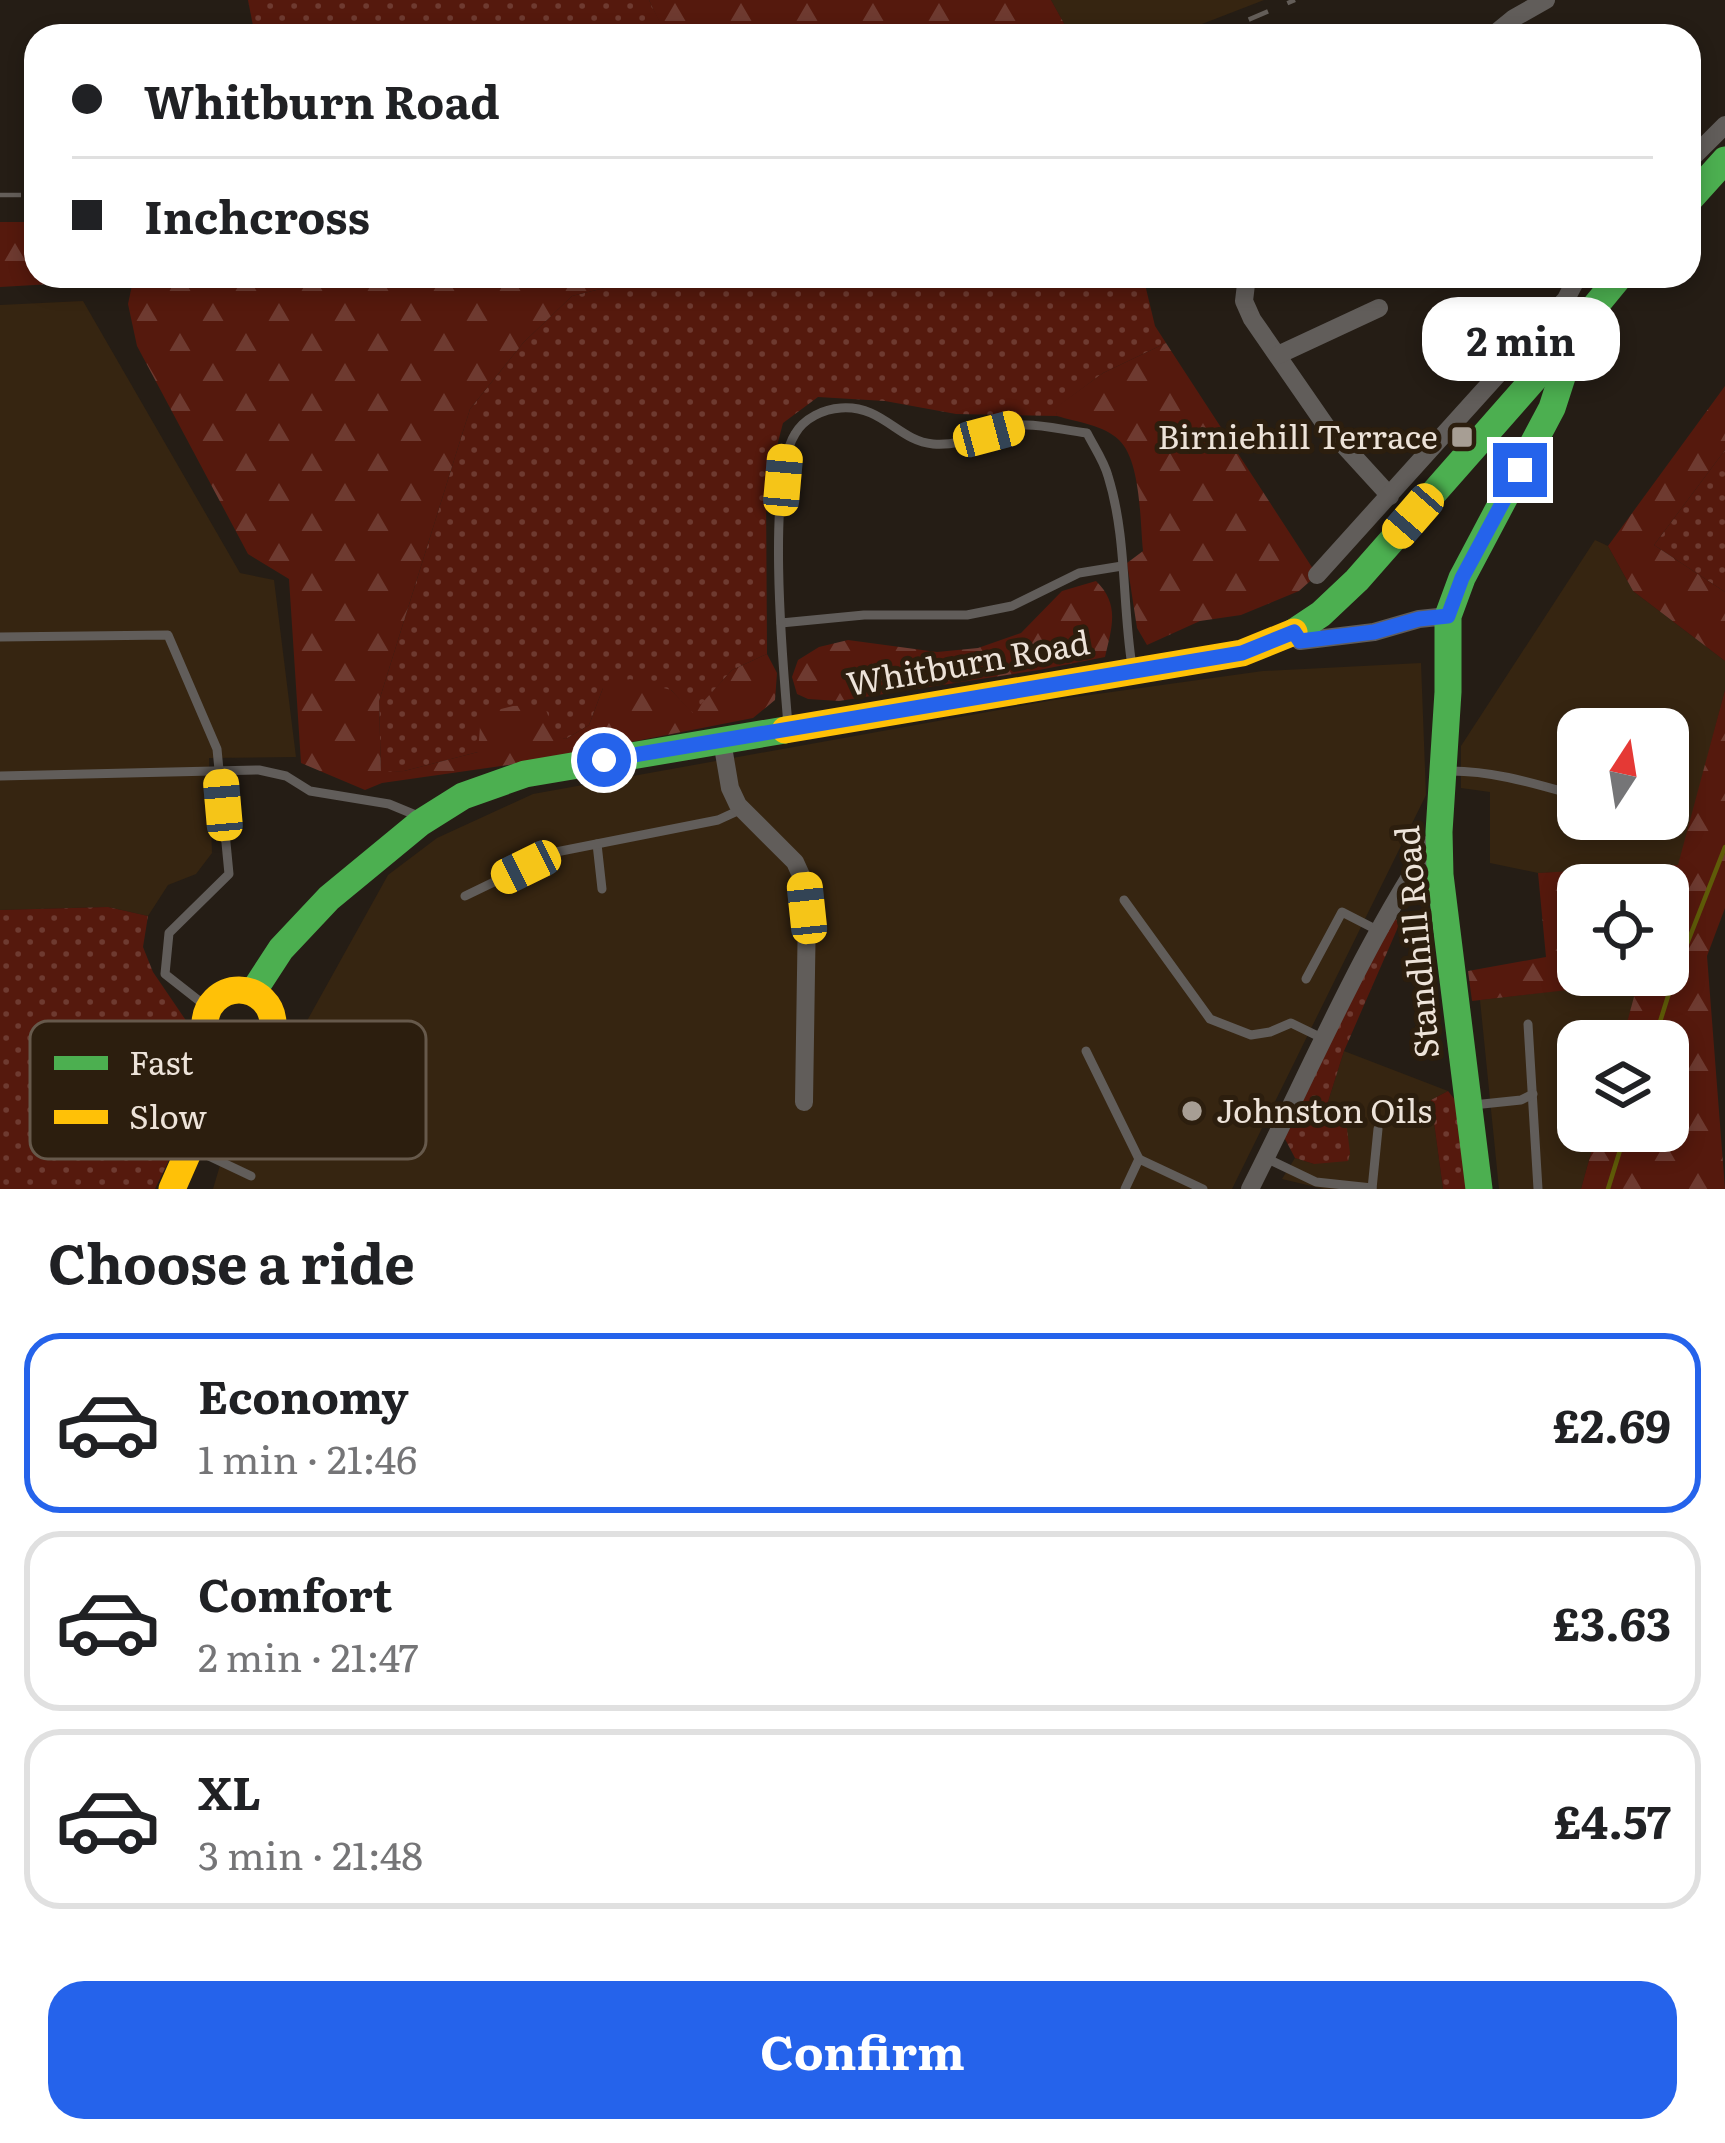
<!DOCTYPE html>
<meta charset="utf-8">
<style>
body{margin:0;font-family:Literata,serif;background:#f6f6f6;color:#202124;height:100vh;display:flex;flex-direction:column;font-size:45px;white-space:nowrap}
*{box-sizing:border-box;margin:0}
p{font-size:39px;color:#757577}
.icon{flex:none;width:66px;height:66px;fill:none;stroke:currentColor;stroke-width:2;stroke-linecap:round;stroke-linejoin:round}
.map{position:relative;height:1189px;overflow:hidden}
.drawer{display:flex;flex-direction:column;background:#fff;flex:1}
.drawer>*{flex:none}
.guide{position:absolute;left:24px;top:24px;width:1677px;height:264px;border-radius:36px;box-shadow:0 6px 18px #0003;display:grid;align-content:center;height:264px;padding:0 48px;background:#fff}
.needle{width:78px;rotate:12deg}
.controls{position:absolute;left:1557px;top:708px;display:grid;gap:24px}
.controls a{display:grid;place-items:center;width:132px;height:132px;border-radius:24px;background:#fff;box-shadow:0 6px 18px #0003;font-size:60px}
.end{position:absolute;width:54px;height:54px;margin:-27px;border:15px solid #2563eb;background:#fff;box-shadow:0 0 0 6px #fff}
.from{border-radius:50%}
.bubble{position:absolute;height:84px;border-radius:36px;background:#fff;box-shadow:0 6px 18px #0003;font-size:39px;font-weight:700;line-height:84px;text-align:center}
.car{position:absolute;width:36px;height:72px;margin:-36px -18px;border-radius:15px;box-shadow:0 0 9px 3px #0007;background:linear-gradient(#f5c518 24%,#345 0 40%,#f5c518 0 76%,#345 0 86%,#f5c518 0)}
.guide b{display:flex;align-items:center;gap:42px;height:114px;font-size:45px}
.guide b+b{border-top:3px solid #e0e0e0}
.guide i{width:30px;height:30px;background:#202124}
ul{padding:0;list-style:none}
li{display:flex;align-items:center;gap:36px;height:180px;margin:0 24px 18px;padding:0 24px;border:6px solid #e0e0e0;border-radius:36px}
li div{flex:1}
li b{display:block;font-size:45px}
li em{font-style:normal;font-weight:700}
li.active{border-color:#2563eb}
li>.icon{width:108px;height:108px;stroke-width:1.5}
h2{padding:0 48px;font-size:54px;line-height:144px}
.cta{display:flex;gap:24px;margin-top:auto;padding:24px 48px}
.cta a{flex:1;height:138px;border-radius:36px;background:#2563eb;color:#fff;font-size:48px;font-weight:700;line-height:138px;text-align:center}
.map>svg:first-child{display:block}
.built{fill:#362511;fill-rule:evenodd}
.grass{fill:url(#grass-dots)}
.forest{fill:url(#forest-firs);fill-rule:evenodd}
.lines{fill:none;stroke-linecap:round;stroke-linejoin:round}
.stream{stroke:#5f5b08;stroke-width:4.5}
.lane{stroke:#615d5a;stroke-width:9}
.street{stroke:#615d5a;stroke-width:18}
.fast{stroke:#4caf50;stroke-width:27}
.slow{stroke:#ffc107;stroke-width:27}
.rail{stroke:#645e59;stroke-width:4.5;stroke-dasharray:21 21;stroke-linecap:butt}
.route{stroke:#2563eb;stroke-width:15}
.poi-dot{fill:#a79e94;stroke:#2c1e0e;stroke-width:4.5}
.labels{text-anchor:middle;stroke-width:10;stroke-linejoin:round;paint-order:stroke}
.poi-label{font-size:33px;fill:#ede3d9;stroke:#2c1e0e;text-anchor:end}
.street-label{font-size:33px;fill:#ede3d9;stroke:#2c1e0e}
.key{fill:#2c1e0e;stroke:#66594b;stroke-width:3}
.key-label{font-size:33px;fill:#ede3d9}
</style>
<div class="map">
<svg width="1725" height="1189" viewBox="0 0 1725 1189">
<defs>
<pattern id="grass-dots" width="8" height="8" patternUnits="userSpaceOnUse" patternTransform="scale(3)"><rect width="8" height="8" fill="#55190d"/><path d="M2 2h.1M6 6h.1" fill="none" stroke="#6e3a30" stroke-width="1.8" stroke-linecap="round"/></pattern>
<pattern id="forest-firs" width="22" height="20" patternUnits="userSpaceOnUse" patternTransform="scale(3)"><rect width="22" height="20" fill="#55190d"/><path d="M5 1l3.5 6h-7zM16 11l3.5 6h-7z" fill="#6e3a30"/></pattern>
</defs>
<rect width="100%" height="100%" fill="#251d15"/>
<g class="built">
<polygon points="1051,0 1264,0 1171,36 1071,36"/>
<polygon points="83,301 240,573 274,580 296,757 209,758 212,853 196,874 168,885 148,916 108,907 0,910 0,305"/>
<path d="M1595 540 1608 546 1633 591 1725 661V690L1679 866 1538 873 1490 863V792L1461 788V746ZM1578 729H1668V819H1578Z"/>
<polygon points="1421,663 1426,795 1232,1189 213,1189 226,1145 288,1055 388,875 437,838 533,794 1054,700 1263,671"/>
<polygon points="1639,981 1622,1041 1578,1041 1578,1131 1597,1131 1581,1189 1499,1189 1480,1000"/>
<polygon points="1344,1051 1448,1091 1431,1100 1443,1189 1324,1189 1282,1179 1295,1158 1314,1164 1326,1108"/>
</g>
<g class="grass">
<polygon points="248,0 649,0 667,36 255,36"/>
<polygon points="721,276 1143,276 1155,326 1166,343 1103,373 1056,408 1057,416 956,414 885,401 818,397 783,423 766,488 767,654 732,670 693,714 671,690 603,688 589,725 566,739 556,737 478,752 404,771 381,773 379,701 470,409 523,343 572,296 641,279 673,286 702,283"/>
<polygon points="1725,450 1725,592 1654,545"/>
<polygon points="108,907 148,916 143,947 153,972 187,1022 198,1056 200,1080 182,1133 155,1189 0,1189 0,910"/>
<polygon points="1402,918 1344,1051 1326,1108 1346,1121 1350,1153 1348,1161 1314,1164 1295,1158 1284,1137 1391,921"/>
<polygon points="1448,1091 1456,1101 1470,1189 1443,1189 1431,1100"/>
</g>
<g class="forest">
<polygon points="649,0 1051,0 1071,36 666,36"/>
<polygon points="0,222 36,222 36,276 90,276 69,283 0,287"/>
<polygon points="134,276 640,276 641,279 572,296 523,343 470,409 379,701 381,772 404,771 478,752 481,714 513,706 544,705 556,736 566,739 589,725 603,688 630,679 671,690 693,713 732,670 767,654 777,673 775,700 753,718 529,762 382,783 365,790 301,763 289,579 248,554 137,346 128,304"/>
<path d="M1166 343 1317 575 1299 591 1241 615 1200 621 1147 645 1137 628 1127 563 1143 551C1140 521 1141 461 1119 440 1104 425 1077 422 1057 416L1055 408 1103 373Z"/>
<polygon points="1725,386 1725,450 1654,545 1725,592 1725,661 1633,591 1608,546"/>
<path d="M1096 581C1120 604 1112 627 1105 657L1039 670 839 701 808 699 797 694 792 677 798 660 819 647 848 640 937 652 978 648 1021 633 1062 591Z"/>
<path d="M1725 690V908L1707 956 1725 1189H1581L1597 1131H1668V1041H1622L1638 982 1472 1001 1468 971 1546 957 1538 873 1678 865ZM1578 885H1668V975H1578Z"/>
</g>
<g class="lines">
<g class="stream">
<polyline points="1654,1041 1674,977 1725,847"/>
<polyline points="1608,1189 1626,1131"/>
</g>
<g class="lane">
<polyline points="781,623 864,615 967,615 1012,606 1079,573 1122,566"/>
<polyline points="0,637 168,635 217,749 229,874 169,933 165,974 207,1007"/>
<path d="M788 725C783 666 766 480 795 434 804 418 824 409 841 408 883 405 898 441 933 444 965 447 992 428 1023 425 1043 424 1067 431 1087 433 1094 447 1104 461 1108 476 1127 537 1122 603 1132 666"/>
<path d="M1446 771C1490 770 1533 783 1575 795"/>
<polyline points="0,776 259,770 286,776 310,791 389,804 418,816"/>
<polyline points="597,844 602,889"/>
<polyline points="465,896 556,852 718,820 742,809"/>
<polyline points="1124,900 1210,1019 1251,1035 1270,1032 1291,1023 1324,1039"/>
<polyline points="1306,979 1342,912 1379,931"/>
<polyline points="1528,1024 1538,1189"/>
<polyline points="1086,1051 1139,1159"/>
<polyline points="1473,1105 1521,1100 1533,1094"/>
<polyline points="196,1150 251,1176"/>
<polyline points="1266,1158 1316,1182 1372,1188"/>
<polyline points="1125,1189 1139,1159 1203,1189"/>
<polyline points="1372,1189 1378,1129"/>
</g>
<g class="street">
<polyline points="1492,36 1514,18 1546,0"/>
<polyline points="1689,161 1725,125"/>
<polyline points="1247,276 1244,301 1252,319 1326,426 1390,496"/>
<polyline points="1278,355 1379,308"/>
<polyline points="1317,575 1566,299 1578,276"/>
<polyline points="1294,632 1300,641 1374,632 1419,619 1448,616"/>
<polyline points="722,741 730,788 738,805 795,862 805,884 807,909 804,1102"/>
<path d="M1250 1189C1311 1069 1363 943 1439 832"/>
</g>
<g class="fast">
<polyline points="1689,200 1725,160"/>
<polyline points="1294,632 1321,614 1357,580 1555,355 1620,276"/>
<polyline points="253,992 281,949 329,898 420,823 463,796 525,774 785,730"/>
<polyline points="1479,1189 1440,875 1439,832 1448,692 1448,616 1462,578 1552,408 1562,377 1555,355"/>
</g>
<g class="slow">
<polyline points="785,730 1242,653 1294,632"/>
<circle cx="239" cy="1024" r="34"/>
<polyline points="172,1189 230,1057"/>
</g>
<g class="rail">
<polyline points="1210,36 1295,0"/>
<polyline points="0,195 36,195"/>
</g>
</g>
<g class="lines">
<polyline class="route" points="604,760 1242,653 1294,632 1300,641 1374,632 1419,619 1448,616 1462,578 1520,470"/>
</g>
<g class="poi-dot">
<rect x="1450" y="425" width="24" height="24" rx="6"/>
<circle cx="1192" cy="1111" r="12"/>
</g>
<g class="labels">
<g class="poi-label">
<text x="1438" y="449">Birniehill Terrace</text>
<text x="1216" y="1123" text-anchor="start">Johnston Oils</text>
</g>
<g class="street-label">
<text transform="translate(968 663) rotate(-10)" y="12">Whitburn Road</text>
<text transform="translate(1417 942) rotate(-95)" y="12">Standhill Road</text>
</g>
</g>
<rect x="30" y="1021" width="396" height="138" rx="18" class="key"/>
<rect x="54" y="1056" width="54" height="14" fill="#4caf50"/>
<rect x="54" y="1110" width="54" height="14" fill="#ffc107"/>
<g class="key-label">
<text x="129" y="1075">Fast</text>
<text x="129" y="1129">Slow</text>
</g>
</svg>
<div class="controls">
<a><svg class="needle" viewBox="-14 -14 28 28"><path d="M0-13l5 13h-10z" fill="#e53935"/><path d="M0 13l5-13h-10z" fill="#757577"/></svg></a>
<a><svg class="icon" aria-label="locate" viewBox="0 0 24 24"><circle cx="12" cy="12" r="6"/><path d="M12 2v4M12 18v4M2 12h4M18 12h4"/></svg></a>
<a><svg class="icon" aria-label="layers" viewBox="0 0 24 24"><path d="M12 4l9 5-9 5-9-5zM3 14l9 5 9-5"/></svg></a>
</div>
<i class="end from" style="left:604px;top:760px"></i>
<i class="end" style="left:1520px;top:470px"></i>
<div class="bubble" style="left:1422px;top:297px;width:198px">2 min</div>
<i class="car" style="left:989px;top:434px;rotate:75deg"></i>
<i class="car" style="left:783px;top:480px;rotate:5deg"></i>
<i class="car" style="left:1413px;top:516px;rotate:221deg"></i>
<i class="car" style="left:223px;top:805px;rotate:355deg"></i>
<i class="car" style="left:526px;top:867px;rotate:244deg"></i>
<i class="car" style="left:807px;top:908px;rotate:354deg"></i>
<div class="guide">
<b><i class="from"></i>Whitburn Road</b>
<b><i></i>Inchcross</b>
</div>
</div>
<section class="drawer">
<h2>Choose a ride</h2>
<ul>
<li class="active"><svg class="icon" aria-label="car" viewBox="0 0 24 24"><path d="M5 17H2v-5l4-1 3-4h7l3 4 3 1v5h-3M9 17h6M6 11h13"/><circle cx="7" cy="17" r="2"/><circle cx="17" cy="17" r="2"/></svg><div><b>Economy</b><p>1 min · 21:46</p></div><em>£2.69</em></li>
<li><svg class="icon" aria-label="car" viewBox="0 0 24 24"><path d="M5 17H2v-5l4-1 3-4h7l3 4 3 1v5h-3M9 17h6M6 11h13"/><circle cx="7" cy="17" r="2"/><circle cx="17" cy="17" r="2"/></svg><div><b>Comfort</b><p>2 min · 21:47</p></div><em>£3.63</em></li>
<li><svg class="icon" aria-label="car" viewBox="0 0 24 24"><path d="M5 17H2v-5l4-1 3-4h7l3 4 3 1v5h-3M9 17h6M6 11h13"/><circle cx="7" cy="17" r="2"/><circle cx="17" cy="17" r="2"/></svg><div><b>XL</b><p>3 min · 21:48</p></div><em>£4.57</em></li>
</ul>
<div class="cta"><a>Confirm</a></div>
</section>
